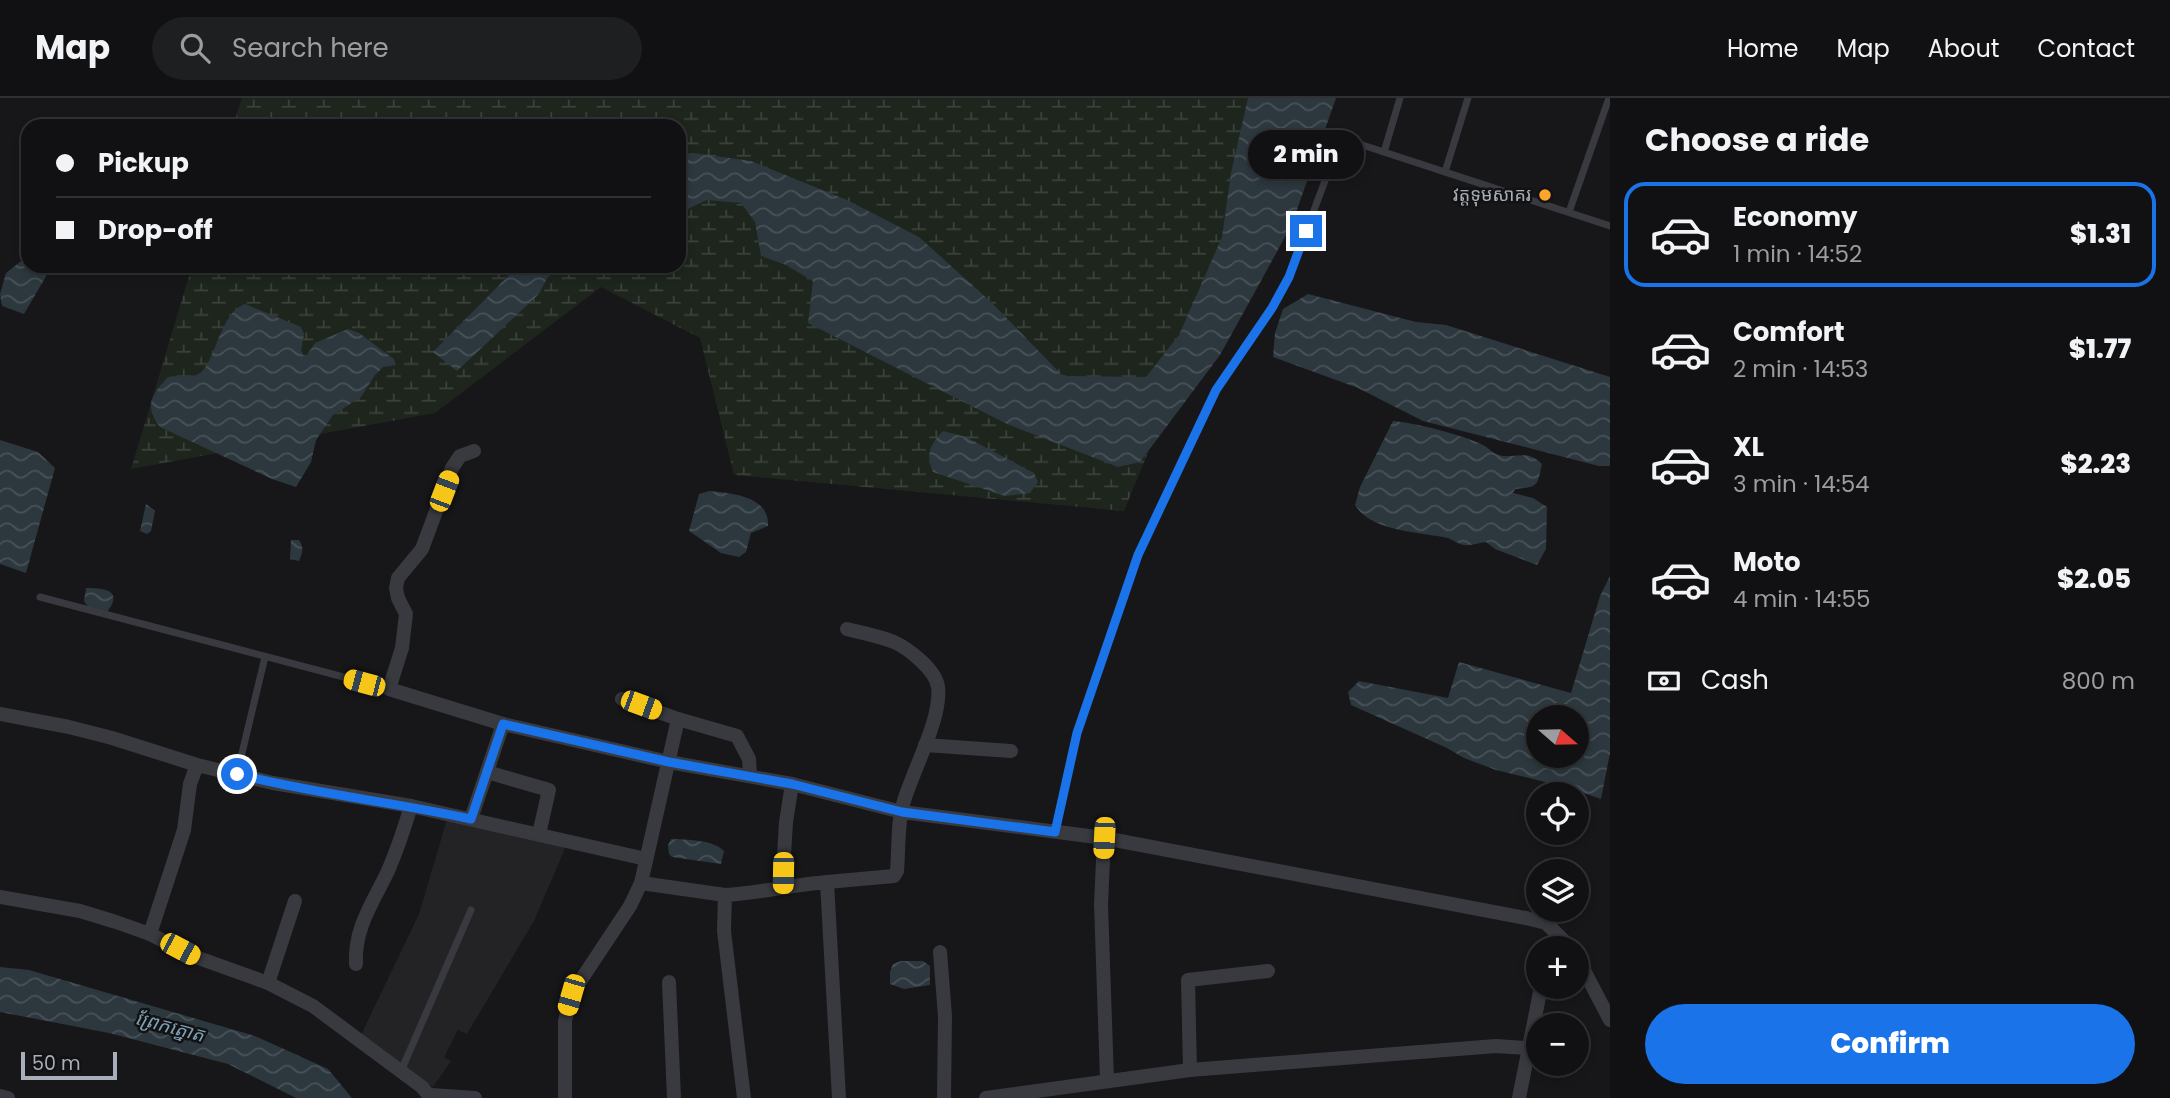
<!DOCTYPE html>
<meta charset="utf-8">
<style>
body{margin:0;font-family:Poppins,"Noto Sans Khmer",sans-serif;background:#1e1f21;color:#f1f3f6;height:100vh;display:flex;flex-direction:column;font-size:26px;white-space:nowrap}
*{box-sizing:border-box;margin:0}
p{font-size:23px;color:#9c9da0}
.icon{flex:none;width:38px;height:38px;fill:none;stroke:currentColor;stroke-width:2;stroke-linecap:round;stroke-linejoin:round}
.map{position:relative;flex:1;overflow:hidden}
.details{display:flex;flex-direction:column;background:#111113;width:560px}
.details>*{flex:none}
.hud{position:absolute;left:21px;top:21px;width:665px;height:154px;border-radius:21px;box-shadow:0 4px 10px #0003,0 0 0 2px #303133;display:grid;align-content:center;height:154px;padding:0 35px;background:#111113}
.needle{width:46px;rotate:110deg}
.tools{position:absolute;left:1526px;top:607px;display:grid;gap:14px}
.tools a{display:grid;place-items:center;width:63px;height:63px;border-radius:50%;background:#111113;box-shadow:0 4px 10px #0003,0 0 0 2px #303133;font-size:35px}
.scale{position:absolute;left:21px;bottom:18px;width:96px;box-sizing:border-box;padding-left:7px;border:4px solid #a9afba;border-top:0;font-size:19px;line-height:24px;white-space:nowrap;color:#a9afba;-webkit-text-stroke:5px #121214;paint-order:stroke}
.end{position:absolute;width:32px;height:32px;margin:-16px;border:9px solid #1a73e8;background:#fff;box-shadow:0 0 0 4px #fff}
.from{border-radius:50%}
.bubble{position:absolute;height:49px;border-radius:24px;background:#111113;box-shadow:0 4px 10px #0003,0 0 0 2px #303133;font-size:23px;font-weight:800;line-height:49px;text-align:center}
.car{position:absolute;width:21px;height:42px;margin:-21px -10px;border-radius:9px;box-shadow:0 0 5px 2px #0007;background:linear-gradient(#f5c518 24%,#345 0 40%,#f5c518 0 76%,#345 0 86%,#f5c518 0)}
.hud b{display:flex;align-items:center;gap:24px;height:66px;font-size:26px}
.hud b+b{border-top:2px solid #303133}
.hud i{width:18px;height:18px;background:#f1f3f6}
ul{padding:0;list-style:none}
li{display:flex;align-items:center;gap:21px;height:105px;margin:0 14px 10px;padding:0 21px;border:4px solid transparent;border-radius:21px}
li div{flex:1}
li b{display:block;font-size:26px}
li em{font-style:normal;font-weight:800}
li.selected{border-color:#1a73e8}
li>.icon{width:63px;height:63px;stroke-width:1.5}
h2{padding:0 35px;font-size:32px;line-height:84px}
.pay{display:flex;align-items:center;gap:18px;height:77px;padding:0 35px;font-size:26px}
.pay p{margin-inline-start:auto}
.button{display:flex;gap:14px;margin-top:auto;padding:14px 35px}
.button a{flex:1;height:80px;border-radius:42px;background:#1a73e8;color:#fff;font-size:28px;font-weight:800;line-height:80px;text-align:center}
header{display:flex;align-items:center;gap:42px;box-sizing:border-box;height:98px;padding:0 35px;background:#111113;border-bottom:2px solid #303133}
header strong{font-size:33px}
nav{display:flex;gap:38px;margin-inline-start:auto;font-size:24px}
.search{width:490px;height:63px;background:#1e1f21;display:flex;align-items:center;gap:18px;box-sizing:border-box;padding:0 24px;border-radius:38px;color:#9c9da0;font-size:26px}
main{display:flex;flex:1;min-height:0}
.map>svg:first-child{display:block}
.built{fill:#232326}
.wetland{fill:url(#wetland-marsh)}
.water{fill:url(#water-waves);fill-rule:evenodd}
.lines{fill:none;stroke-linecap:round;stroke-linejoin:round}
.service{stroke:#383a3f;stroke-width:7}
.minor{stroke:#383a3f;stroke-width:14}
.route{stroke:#1a73e8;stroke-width:9}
.poi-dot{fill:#fca42c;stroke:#121214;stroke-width:2.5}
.labels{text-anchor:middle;stroke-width:5;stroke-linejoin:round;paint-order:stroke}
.poi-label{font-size:18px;fill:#a9afba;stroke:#121214;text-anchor:end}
.water-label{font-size:19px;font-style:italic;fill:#7ea1b7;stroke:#121214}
</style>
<header>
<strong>Map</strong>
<div class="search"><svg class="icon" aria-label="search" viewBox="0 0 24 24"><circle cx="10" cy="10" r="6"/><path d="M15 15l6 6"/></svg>Search here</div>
<nav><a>Home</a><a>Map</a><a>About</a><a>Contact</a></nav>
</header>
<main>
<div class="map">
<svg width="1610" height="1000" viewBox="0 0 1610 1000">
<defs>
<pattern id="wetland-marsh" width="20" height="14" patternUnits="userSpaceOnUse" patternTransform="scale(1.75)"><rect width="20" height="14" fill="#1d251d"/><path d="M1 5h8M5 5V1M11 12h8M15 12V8" fill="none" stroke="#3b423c"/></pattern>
<pattern id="water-waves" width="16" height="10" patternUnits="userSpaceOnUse" patternTransform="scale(1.75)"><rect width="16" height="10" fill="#2c383e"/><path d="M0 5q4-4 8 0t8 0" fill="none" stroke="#485258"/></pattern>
</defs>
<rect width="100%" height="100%" fill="#171719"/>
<polygon class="built" points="448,718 566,748 534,823 467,936 458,932 444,959 451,963 433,989 360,939 419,816"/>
<polygon class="wetland" points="242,0 1294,0 1124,413 734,377 700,240 601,189 435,315 131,371 192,168 679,168 679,28 233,28"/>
<g class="water">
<polygon points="1248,0 1336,0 1292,126 1262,181 1220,257 1140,364 1118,369 1007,326 808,225 813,183 786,167 761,158 755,124 741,105 707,102 679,115 679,56 693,55 751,63 847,102 919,139 991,204 1063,278 1146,279 1179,237 1222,139 1231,75"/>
<polygon points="25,160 28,161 28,168 43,168 48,175 24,216 2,208 0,196 6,175"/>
<polygon points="518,168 561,168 547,180 539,196 457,273 433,254"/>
<polygon points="1308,196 1416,224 1446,227 1610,279 1610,368 1599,368 1423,323 1358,290 1273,259 1275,235 1283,211"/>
<path d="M245 206 301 229 304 236 301 252 303 257H307L315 245 348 231 359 235 394 261 396 267 383 269 375 277 361 299 333 317 316 342 311 364 296 389 272 381 160 329C144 308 151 297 168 279 177 277 188 279 196 277 215 272 218 215 245 206Z"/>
<path d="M1393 323C1416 325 1463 337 1483 347 1488 349 1491 354 1496 356 1511 363 1526 349 1542 366 1537 388 1539 389 1515 391L1513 395 1533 400 1547 409 1546 451 1537 467 1495 451 1486 444C1479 445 1470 448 1464 447 1458 446 1453 442 1448 440 1421 434 1371 434 1355 407L1360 389Z"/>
<path d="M943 333 966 339 1034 375 1038 384 1030 395 1005 398 933 374C925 355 930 347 943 333Z"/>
<polygon points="0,342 38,354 55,370 26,475 0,466"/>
<path d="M709 393C731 395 770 398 768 428L751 435 746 454 739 459 721 455 689 433 699 396Z"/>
<polygon points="146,406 155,413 151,433 147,436 140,433"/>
<path d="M291 442H299C304 450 303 454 299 463L290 461Z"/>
<path d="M1610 478V655L1601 701 1566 689 1496 672 1464 660 1447 650 1351 607 1348 594 1359 583 1448 600 1459 564 1571 595 1600 498ZM1538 620H1577V658H1538Z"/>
<path d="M86 490C104 490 124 492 107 514 97 513 89 512 84 503Z"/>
<path d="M671 741C687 742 712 741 724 753L721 766 672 759 669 756 668 747Z"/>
<polygon points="901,863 923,863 930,868 930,887 904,891 890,886 890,874 893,866"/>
<polygon points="0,869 29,872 255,938 328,971 352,1000 296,1000 228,966 109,935 0,914"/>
</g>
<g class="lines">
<g class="service">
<polyline points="1384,54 1400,0"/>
<polyline points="1445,74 1468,0"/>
<polyline points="1569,114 1609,0"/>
<polyline points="40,499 389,591"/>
<polyline points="237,676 265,559"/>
<polyline points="1056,733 1077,635 1138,457 1216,292 1272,210 1289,179 1341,40 1610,128"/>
<polyline points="401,973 471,812"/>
</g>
<g class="minor">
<polyline points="474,353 460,358 452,370 422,451 398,480 396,490 398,500 406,516 402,550 389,591 503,626 669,664 792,686 902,714 1104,740 1526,820 1546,825 1571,850"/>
<polyline points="622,601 678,621 737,638 749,661 750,678"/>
<polyline points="0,616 69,629 112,640 197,667 273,685 411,708 646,761"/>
<polyline points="925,647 1011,653"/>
<polyline points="487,674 549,692 539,736"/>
<polyline points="471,721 503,626"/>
<polyline points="1104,740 1101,806 1107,982"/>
<path d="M827 784 894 778 897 773C899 751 897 724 904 703 913 672 942 620 938 589 936 572 909 551 894 544 879 538 862 535 847 531"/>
<polyline points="641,785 725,797"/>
<polyline points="782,790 786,724 792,686"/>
<polyline points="0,799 80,813 116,824 150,836 193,858 268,885 313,908 422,989 431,1000"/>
<polyline points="150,836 184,732 190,686 197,667"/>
<polyline points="940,854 945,918 944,1000"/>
<polyline points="1577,859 1610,922"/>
<path d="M356 866C354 831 372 806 387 775 397 753 404 731 411 708"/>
<polyline points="669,884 674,1000"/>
<polyline points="268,885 295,803"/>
<polyline points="1190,972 1188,882 1268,873"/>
<polyline points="431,997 475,1000"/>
<polyline points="0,998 8,1000"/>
<polyline points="565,1000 565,923 571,897 630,808 641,785 678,621"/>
<path d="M744 1000 724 833 725 797C759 795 792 787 827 784L839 1000"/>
<polyline points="986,1000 1190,972 1496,948 1527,950"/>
<polyline points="1519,1000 1541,889"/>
</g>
</g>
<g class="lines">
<path class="route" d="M237 676C314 696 394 704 471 721L503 626 669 664 792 686 902 714 1055 734 1077 635 1138 457 1216 292 1272 210 1289 179 1306 133"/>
</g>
<circle class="poi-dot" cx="1545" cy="97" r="7"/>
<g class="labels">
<g class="poi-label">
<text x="1531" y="103">វត្តទុមសាគរ</text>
</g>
<g class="water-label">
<text transform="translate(170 928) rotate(15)" y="7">ព្រែកត្នោត</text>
</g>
</g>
</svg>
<div class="tools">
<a><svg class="needle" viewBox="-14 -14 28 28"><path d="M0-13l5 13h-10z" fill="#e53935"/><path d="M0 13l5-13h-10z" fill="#9c9da0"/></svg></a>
<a><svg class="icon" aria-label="locate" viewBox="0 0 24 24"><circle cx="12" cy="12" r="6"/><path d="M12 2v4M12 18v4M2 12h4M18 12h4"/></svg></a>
<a><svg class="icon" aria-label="layers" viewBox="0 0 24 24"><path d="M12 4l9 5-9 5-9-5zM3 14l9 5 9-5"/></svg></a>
<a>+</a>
<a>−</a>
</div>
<div class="scale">50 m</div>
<i class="end from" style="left:237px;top:676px"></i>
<i class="end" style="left:1306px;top:133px"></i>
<div class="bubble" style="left:1248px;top:32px;width:116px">2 min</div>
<i class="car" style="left:444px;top:393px;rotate:21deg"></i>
<i class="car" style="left:364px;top:585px;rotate:285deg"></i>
<i class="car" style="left:641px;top:607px;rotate:110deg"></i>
<i class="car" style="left:1104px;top:740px;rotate:183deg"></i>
<i class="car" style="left:783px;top:775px;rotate:181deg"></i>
<i class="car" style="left:180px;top:851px;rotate:118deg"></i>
<i class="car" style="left:571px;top:897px;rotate:196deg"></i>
<div class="hud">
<b><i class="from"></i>Pickup</b>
<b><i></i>Drop-off</b>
</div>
</div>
<section class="details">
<h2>Choose a ride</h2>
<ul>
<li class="selected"><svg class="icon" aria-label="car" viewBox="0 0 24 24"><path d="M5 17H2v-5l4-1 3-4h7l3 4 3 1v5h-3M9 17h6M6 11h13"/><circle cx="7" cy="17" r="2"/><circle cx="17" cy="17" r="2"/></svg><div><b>Economy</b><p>1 min · 14:52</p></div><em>$1.31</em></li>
<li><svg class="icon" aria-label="car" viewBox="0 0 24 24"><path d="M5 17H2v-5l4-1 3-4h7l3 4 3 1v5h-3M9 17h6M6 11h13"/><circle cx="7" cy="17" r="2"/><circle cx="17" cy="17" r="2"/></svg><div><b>Comfort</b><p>2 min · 14:53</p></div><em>$1.77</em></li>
<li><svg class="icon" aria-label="car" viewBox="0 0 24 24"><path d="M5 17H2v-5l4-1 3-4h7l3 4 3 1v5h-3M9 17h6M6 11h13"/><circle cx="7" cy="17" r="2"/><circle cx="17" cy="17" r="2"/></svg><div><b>XL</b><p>3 min · 14:54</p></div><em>$2.23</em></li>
<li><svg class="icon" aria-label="car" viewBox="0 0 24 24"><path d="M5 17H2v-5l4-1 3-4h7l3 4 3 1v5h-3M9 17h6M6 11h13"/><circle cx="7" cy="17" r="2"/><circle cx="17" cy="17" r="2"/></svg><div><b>Moto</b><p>4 min · 14:55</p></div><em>$2.05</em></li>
</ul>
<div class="pay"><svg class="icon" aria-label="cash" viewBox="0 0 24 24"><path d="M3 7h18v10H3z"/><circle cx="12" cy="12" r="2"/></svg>Cash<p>800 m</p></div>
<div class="button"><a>Confirm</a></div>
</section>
</main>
